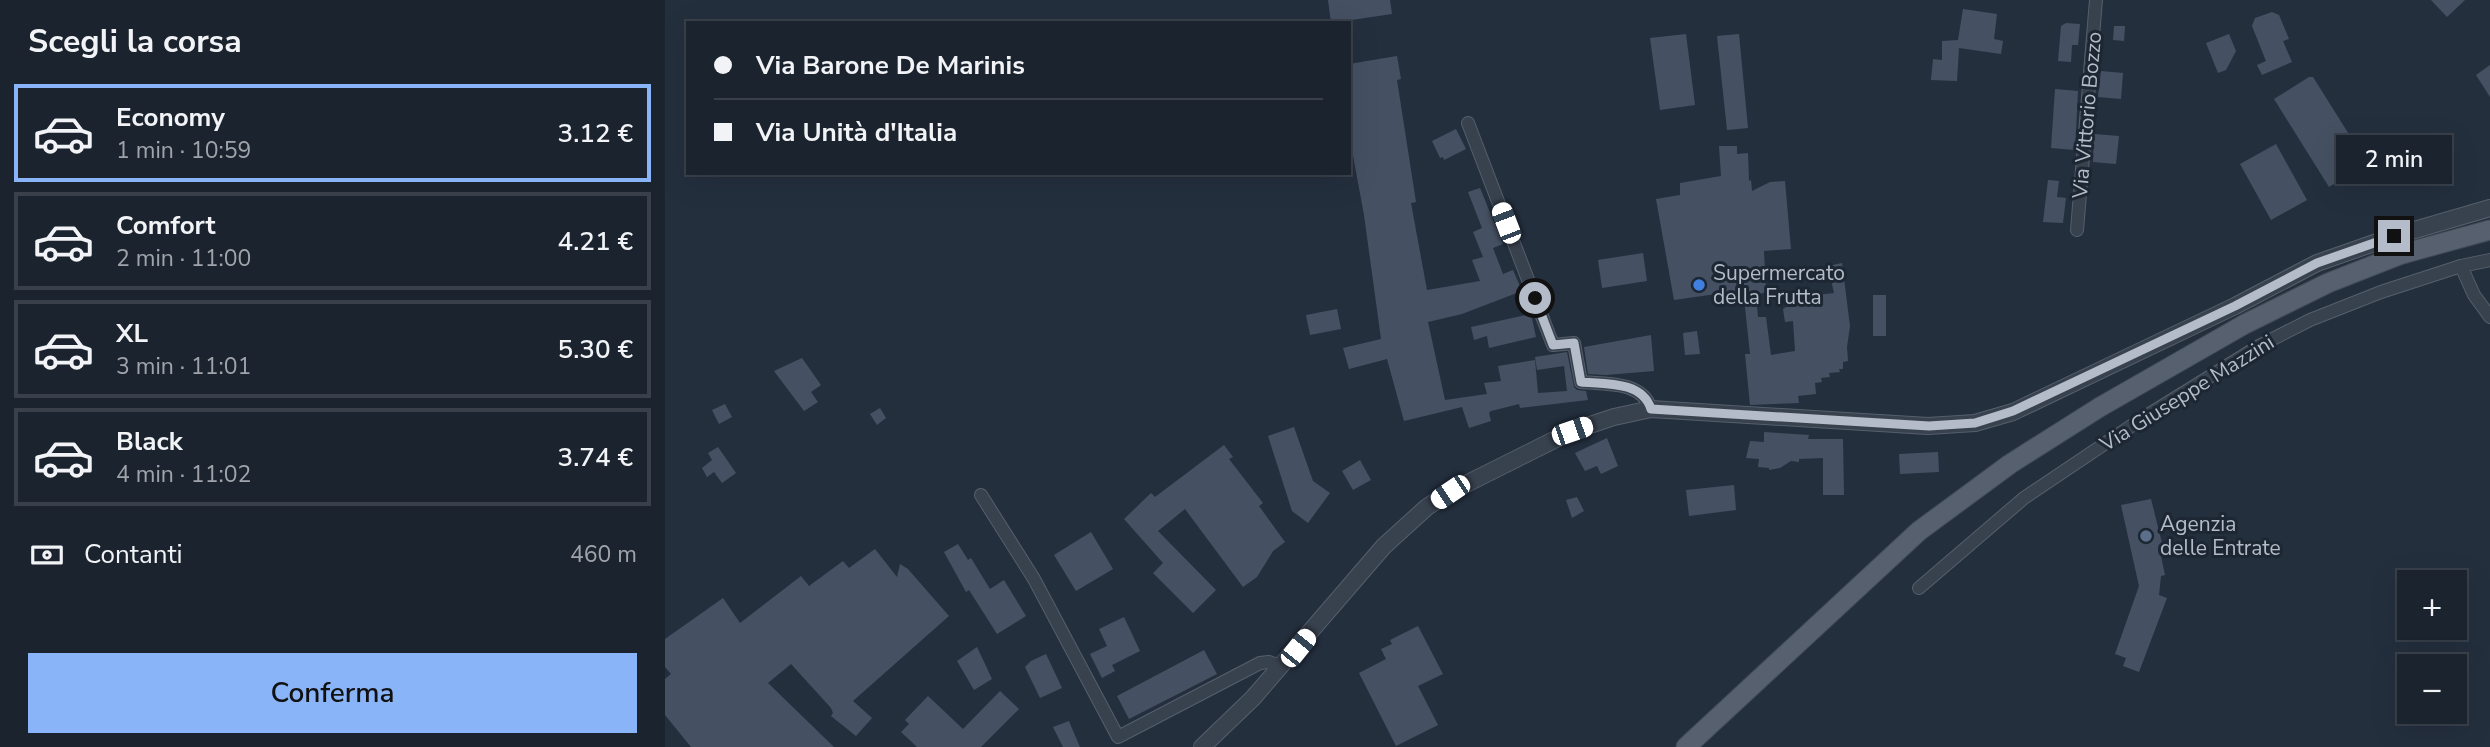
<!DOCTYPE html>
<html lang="it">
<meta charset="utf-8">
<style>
body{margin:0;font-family:"Nunito Sans",sans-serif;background:#242b36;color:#f1f3f6;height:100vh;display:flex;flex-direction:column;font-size:26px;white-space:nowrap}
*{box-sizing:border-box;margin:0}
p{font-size:23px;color:#a0a4aa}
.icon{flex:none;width:38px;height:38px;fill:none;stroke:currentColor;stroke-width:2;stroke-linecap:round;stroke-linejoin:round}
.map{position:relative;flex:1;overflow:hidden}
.details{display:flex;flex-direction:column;background:#1b232e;width:665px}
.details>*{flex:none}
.guide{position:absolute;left:21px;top:21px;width:665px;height:154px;border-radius:0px;box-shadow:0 7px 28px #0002,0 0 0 2px #39404a;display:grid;align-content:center;height:154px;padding:0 28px;background:#1b232e}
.fabs{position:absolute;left:1732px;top:570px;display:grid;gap:14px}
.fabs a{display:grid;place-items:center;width:70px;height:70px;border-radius:0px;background:#1b232e;box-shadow:0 7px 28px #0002,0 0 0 2px #39404a;font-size:35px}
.end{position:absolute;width:32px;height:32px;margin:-16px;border:9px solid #b4bcc9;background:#111;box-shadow:0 0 0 4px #111}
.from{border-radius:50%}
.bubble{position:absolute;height:49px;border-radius:0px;background:#1b232e;box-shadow:0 7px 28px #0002,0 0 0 2px #39404a;font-size:23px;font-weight:600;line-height:49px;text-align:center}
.car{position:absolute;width:21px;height:42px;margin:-21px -10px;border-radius:9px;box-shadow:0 0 5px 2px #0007;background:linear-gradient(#fff 24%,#345 0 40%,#fff 0 76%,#345 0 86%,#fff 0)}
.guide b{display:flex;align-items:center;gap:24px;height:66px;font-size:26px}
.guide b+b{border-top:2px solid #39404a}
.guide i{width:18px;height:18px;background:#f1f3f6}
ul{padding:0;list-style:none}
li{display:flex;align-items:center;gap:21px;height:98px;margin:0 14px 10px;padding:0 14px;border:4px solid #39404a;border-radius:0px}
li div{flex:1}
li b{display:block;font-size:26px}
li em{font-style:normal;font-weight:600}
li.active{border-color:#8ab4f8}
li>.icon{width:63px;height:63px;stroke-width:1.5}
h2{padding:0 28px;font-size:32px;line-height:84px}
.pay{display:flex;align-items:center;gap:18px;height:77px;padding:0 28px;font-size:26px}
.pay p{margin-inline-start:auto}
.button{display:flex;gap:14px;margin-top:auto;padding:14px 28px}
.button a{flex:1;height:80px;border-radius:0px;background:#8ab4f8;color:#111;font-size:28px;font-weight:600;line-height:80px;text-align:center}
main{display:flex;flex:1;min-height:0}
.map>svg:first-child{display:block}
.building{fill:#455162}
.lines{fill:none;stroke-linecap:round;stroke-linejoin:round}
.minor-casing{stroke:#565f6c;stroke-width:14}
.tertiary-casing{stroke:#565f6c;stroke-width:18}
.primary-casing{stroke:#414a57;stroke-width:21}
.minor{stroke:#38414e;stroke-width:12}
.tertiary{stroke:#38414e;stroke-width:16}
.primary{stroke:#56606e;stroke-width:19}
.route{stroke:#b4bcc9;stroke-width:9}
.shop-dot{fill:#3f7fe0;stroke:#1d2633;stroke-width:2.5}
.service-dot{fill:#5c6f8a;stroke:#1d2633;stroke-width:2.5}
.labels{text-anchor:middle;stroke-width:6;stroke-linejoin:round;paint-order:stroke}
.street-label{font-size:21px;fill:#b4bcc9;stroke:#1d2633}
.poi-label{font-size:21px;fill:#b4bcc9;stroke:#1d2633;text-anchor:start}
</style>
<main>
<section class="details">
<h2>Scegli la corsa</h2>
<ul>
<li class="active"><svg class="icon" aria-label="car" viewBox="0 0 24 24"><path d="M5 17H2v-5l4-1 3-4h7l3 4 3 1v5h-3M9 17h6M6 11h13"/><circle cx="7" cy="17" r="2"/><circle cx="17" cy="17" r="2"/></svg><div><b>Economy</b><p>1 min · 10:59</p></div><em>3.12 €</em></li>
<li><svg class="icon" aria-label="car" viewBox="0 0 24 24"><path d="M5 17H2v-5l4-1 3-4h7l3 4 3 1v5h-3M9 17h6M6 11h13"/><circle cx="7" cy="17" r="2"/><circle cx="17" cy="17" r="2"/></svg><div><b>Comfort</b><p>2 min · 11:00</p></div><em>4.21 €</em></li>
<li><svg class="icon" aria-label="car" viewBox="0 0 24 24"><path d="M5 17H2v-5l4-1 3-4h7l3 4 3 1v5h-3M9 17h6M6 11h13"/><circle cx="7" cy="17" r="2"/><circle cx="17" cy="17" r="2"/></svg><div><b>XL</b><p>3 min · 11:01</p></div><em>5.30 €</em></li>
<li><svg class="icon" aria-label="car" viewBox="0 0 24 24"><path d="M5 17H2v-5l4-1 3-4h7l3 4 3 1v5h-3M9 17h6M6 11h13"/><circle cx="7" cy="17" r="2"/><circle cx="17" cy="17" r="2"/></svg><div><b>Black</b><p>4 min · 11:02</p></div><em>3.74 €</em></li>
</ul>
<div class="pay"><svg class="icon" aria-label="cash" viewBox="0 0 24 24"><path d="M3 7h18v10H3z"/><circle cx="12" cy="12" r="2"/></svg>Contanti<p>460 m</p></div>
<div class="button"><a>Conferma</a></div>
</section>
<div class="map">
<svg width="1825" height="747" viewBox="0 0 1825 747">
<rect width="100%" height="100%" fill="#242f3e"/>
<g class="building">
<polygon points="663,0 725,0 727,14 666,23"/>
<polygon points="1766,0 1800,0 1782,17"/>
<polygon points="1298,9 1332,14 1329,39 1338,41 1336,54 1294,48 1292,81 1266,80 1268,59 1277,60 1277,41 1293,40"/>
<polygon points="1607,12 1614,15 1624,39 1618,41 1627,62 1597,75 1592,65 1601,61 1587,26 1590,18"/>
<polygon points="1401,23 1415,24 1413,45 1407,45 1406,62 1393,61 1396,26"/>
<polygon points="1449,26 1460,26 1459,41 1448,40"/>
<polygon points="1021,34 1030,105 995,110 985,38"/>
<polygon points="1074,34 1083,128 1062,130 1052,36"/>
<polygon points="1564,34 1571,51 1561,70 1553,73 1541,43"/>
<polygon points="732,56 736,79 732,80 751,202 746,203 762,290 815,281 807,260 818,257 808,232 817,228 803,192 815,188 838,244 828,248 838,274 848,270 857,291 797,314 763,322 780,400 822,394 819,383 836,381 833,366 870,360 873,393 902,391 899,366 872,370 870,357 902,352 909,387 912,390 921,391 923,400 855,408 854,404 826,411 824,413 826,421 804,428 797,407 739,421 722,359 684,369 678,348 716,339 699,215 684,134 684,64"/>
<polygon points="1825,65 1825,97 1811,75"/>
<polygon points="1436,71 1458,73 1456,99 1433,97"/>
<polygon points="1644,77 1648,77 1702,163 1664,187 1609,99"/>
<polygon points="1390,89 1413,91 1410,150 1386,148"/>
<polygon points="791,129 801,149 779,160 778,157 775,158 767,141"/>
<polygon points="1429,134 1454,136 1451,164 1428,162"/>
<polygon points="1611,144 1642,200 1606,220 1575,164"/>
<polygon points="1054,146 1072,146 1072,154 1083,153 1084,181 1086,180 1087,191 1105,182 1120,181 1126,249 1099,251 1101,292 1091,295 1093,317 1101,317 1106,355 1130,351 1128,321 1120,322 1118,309 1136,297 1169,293 1163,266 1177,263 1185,326 1182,347 1183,361 1178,362 1178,369 1174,369 1175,372 1164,373 1165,377 1156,378 1157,382 1150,383 1151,394 1133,396 1134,403 1085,405 1080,354 1085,354 1079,298 1073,300 1072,291 1009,300 991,199 1015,195 1015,183 1056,176"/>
<polygon points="1383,180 1394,181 1392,197 1401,198 1398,223 1378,222"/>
<polygon points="978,253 982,281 937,288 933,260"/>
<rect x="1208" y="295" width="13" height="41"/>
<polygon points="672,309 676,329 645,335 641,315"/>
<polygon points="866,314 871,337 824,348 822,336 809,340 806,327"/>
<polygon points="1032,331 1035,354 1020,355 1018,333"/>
<polygon points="986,335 989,371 941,375 923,374 919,347"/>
<polygon points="137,358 156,385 146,392 153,402 139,411 109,371"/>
<polygon points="60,404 67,417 54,424 47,410"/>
<polygon points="215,408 221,418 212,425 205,414"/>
<polygon points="629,427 648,481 665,493 643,523 627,511 603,436"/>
<polygon points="1099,432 1144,435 1143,439 1178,439 1179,495 1158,495 1158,458 1134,459 1134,462 1126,461 1115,468 1104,470 1104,468 1093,467 1094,459 1081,458 1085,441 1099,442"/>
<polygon points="942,438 953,466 936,474 932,466 920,471 910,453"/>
<polygon points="559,445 568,457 564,459 598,503 594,506 620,542 608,551 592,577 578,587 520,509 493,531 551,590 528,613 488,573 498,563 459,519 486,493 490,497"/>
<polygon points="53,447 71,473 57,483 49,472 42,477 37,468 47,460 43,453"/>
<polygon points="1273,452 1274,472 1235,474 1234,454"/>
<polygon points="695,460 706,480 688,490 677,471"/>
<polygon points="1069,485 1071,510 1024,516 1021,490"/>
<polygon points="912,497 919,511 907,518 901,500"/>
<polygon points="1486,499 1500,555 1496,556 1500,575 1496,576 1494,595 1502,598 1474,672 1458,666 1461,658 1450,654 1474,586 1456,505"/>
<polygon points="426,532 448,569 411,591 389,555"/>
<polygon points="293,544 303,560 306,558 325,589 339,580 361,616 332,634 304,590 301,592 279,552"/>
<polygon points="210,549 232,577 235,564 243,569 284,616 188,701 207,718 191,736 166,716 168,713 166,708 126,664 103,683 169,747 26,747 0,715 0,679 6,674 0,667 0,639 58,598 75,623 136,576 144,586 178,561 184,568"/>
<polygon points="459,617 475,651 447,665 450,671 437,678 425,654 442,646 434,629"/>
<polygon points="753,626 778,674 753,686 773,725 731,746 694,673 721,659 716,649 727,644 725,640"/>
<polygon points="312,647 327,679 309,690 292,661"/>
<polygon points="539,650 552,674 464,719 452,696"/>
<polygon points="381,654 397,688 375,698 360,667 366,661"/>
<polygon points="335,691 354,709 316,747 252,747 236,732 244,724 240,720 263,696 298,729"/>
<polygon points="404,721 406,726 415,747 398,747 388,727"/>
</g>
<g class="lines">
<defs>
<g id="minor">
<path d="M803 123 888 345 909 343 916 382C941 384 977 381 986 409"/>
<polyline points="1412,230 1431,0"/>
<polyline points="1796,266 1809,295 1825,317"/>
<polyline points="316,495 369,579 453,737 595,663 604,662 615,666"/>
<polyline points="1254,588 1359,498 1478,418 1594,346 1645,320 1716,292 1796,266 1825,260"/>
</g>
<polyline id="tertiary" points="537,747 588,698 719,546 762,507 785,492 907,431 949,417 986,409 1263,426 1310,423 1348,412 1570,306 1652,263 1729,236 1825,208"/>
<polyline id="primary" points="1021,747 1254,531 1345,464 1435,407 1580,324 1663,283 1737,254 1825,230"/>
</defs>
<use href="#minor" class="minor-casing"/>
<use href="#tertiary" class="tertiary-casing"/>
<use href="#primary" class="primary-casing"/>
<use href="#minor" class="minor"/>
<use href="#tertiary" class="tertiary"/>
<use href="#primary" class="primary"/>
</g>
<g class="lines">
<path class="route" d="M870 298 888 345 909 343 916 382C941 384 977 381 986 409L1264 426 1310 423 1348 411 1570 306 1652 263 1729 236"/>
</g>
<circle class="shop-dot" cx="1034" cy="285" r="7"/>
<circle class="service-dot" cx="1481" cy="536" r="7"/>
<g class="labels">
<g class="street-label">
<text transform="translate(1422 115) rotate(-85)" y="7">Via Vittorio Bozzo</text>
<text transform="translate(1522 393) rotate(-32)" y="7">Via Giuseppe Mazzini</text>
</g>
<g class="poi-label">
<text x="1048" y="280">Supermercato<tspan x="1048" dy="24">della Frutta</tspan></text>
<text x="1495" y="531">Agenzia<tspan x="1495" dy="24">delle Entrate</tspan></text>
</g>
</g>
</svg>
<div class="fabs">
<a>+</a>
<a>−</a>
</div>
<i class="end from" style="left:870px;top:298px"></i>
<i class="end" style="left:1729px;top:236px"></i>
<div class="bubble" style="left:1671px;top:135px;width:116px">2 min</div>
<i class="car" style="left:841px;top:223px;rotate:339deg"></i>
<i class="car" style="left:907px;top:431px;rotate:71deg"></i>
<i class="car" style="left:785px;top:492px;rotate:236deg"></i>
<i class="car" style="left:633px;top:648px;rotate:39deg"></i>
<div class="guide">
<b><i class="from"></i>Via Barone De Marinis</b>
<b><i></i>Via Unità d'Italia</b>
</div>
</div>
</main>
